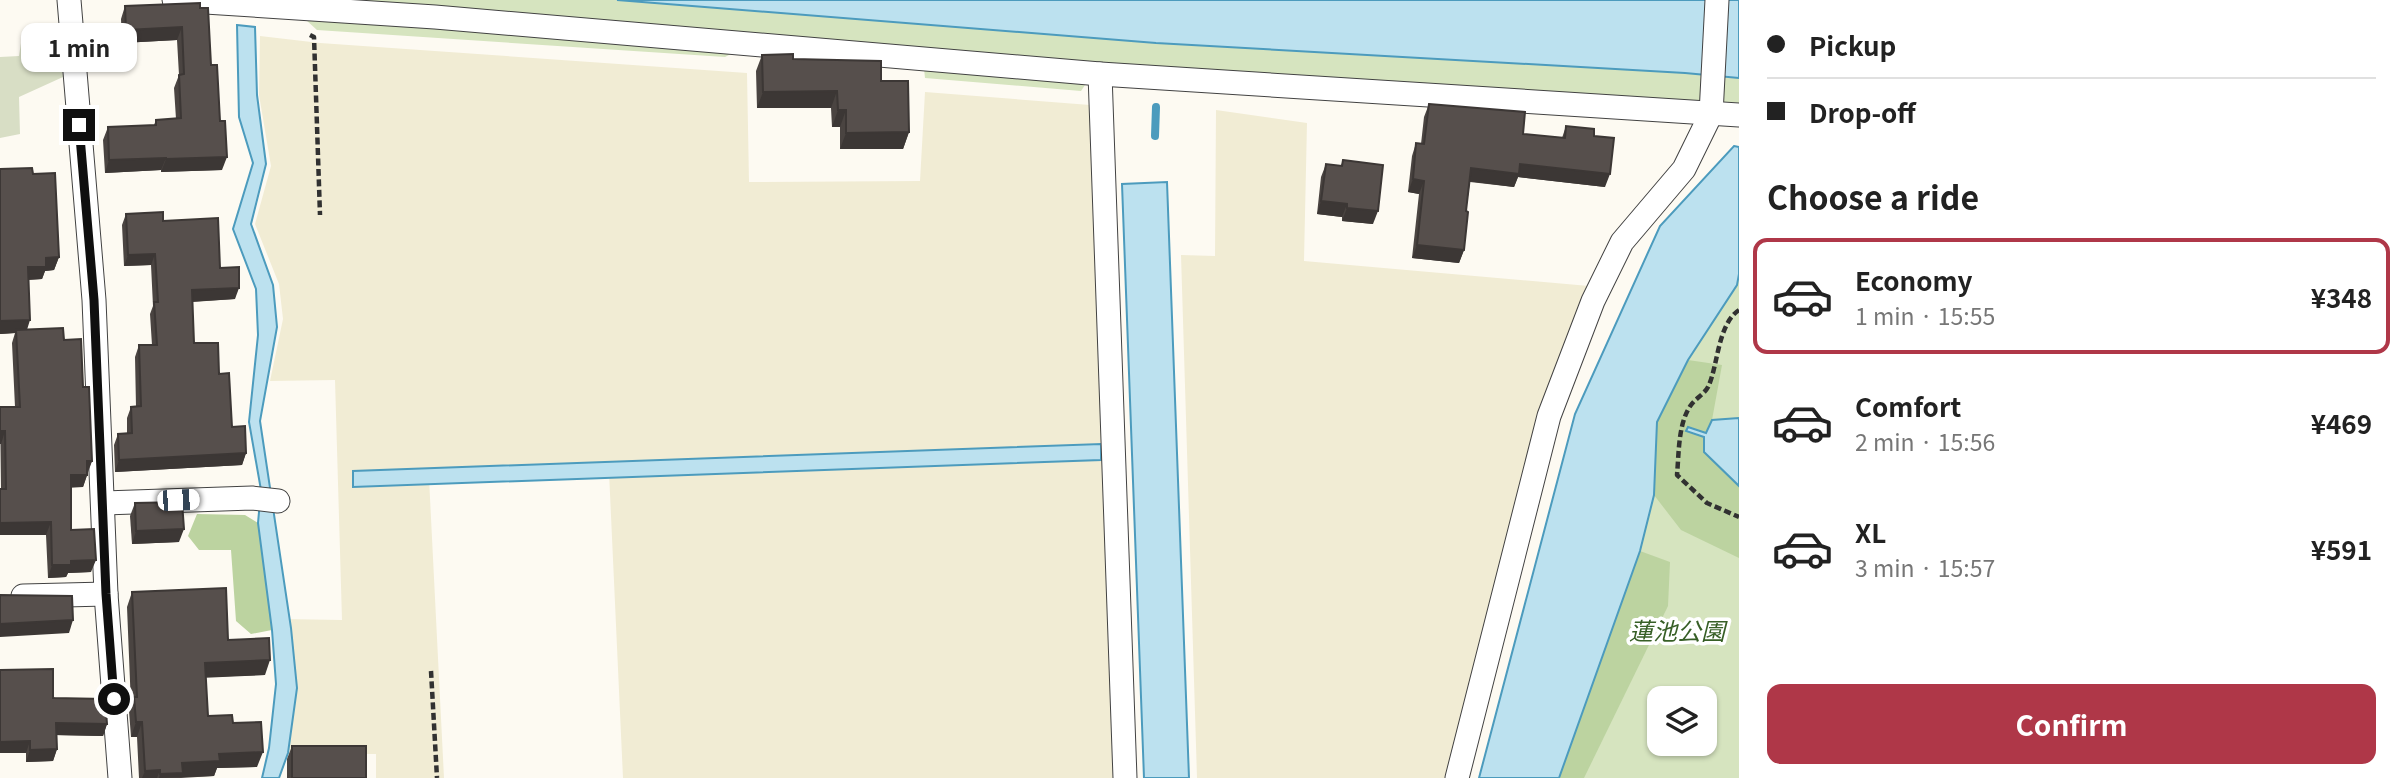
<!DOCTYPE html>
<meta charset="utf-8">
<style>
body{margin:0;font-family:Georgia,"Noto Sans JP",serif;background:#f6f6f6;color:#222;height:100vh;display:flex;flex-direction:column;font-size:26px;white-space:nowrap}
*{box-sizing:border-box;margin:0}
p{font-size:23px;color:#767676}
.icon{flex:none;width:38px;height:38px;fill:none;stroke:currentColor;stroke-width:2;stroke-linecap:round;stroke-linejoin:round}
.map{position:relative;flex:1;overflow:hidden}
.drawer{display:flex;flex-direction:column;background:#fff;width:665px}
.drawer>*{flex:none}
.guide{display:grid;align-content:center;height:154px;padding:0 28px;background:#fff}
.controls{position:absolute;left:1647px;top:686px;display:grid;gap:14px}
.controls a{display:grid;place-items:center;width:70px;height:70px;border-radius:14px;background:#fff;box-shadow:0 2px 5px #0004;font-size:35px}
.end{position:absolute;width:32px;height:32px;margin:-16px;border:9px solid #0f0f0f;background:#fff;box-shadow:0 0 0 4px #fff}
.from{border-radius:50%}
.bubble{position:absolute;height:49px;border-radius:14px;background:#fff;box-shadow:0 2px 5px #0004;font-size:23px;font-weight:700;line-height:49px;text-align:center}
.car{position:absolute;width:21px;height:42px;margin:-21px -10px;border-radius:9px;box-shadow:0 0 5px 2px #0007;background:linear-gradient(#fff 24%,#345 0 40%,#fff 0 76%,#345 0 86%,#fff 0)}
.guide b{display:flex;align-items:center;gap:24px;height:66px;font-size:26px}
.guide b+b{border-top:2px solid #e0e0e0}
.guide i{width:18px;height:18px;background:#222}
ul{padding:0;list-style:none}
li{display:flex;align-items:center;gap:21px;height:116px;margin:0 14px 10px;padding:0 14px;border:4px solid transparent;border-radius:14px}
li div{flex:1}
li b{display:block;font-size:26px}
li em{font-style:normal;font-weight:700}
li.current{border-color:#af3748}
li>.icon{width:63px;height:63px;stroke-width:1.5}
h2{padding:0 28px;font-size:32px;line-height:84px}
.button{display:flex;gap:14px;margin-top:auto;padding:14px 28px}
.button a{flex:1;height:80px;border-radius:14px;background:#af3748;color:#fff;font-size:28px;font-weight:700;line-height:80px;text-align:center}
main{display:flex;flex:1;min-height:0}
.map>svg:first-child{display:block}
.farmland{fill:#f1ecd4}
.green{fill:#d6e4bf;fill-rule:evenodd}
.forest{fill:#bcd3a0}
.cemetery{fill:#d8dec5}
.water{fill:#bce1ef;stroke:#4c9bbd;stroke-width:2}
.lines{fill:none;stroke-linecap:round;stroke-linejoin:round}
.stream{stroke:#4c9bbd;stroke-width:8}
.minor-casing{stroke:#424242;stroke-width:25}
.path{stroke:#313131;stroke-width:4.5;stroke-dasharray:7 3.5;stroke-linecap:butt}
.minor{stroke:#fff;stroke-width:23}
.wall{fill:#4a4441}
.shaded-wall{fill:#3c3735}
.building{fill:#564f4c;stroke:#3c3735;stroke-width:2}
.route{stroke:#0f0f0f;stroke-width:9}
.labels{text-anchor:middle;stroke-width:7;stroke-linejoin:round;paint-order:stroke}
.park-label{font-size:24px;font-style:italic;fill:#375f26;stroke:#fff}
</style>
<main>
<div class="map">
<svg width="1739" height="778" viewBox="0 0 1739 778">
<rect width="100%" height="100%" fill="#fdfaf2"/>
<g class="farmland">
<polygon points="260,36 320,43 747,73 749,182 920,181 925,92 1090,105 1118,778 623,778 609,472 429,478 444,778 376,778 376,754 275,754 282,619 342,620 335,380 270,381 283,319 279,284 255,224 271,166 259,95"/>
<polygon points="1216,110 1307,123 1304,261 1589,286 1540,411 1446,778 1197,778 1181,255 1215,256"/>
</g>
<g class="green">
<polygon points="284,0 617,0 1156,43 1685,73 1739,78 1739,103 1099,64 1081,91 925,78 922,50 764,37 725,57 317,30"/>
<path d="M1739 274V778H1559L1640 551 1654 495 1657 422 1688 360 1737 285ZM1659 698H1704V744H1659Z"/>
</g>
<g class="forest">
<polygon points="1688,360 1722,365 1712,420 1706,433 1688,427 1704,437 1704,452 1739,486 1739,558 1681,530 1654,495 1657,422"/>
<polygon points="197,514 245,515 258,523 272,630 251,634 236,621 231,550 199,550 188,536"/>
<polygon points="1640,551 1670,562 1668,606 1584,778 1559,778"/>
</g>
<polygon class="cemetery" points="59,27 63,77 19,97 20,134 0,138 0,57 19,56 23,30"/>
<g class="water">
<polygon points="617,0 1739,0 1739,78 1685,73 1156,43"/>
<polygon points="237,25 255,27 257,95 266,164 251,224 273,285 277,327 260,421 291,628 297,688 288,753 279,778 262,778 269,748 276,684 272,630 258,523 261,490 249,422 258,335 256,289 233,229 253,163 239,117"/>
<polygon points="1734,146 1739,147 1739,274 1737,285 1688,360 1657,422 1654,495 1640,551 1559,778 1479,778 1575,414 1660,226"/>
<polygon points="1167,182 1189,778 1144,778 1122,184"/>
<polygon points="1739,418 1739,486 1704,452 1704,437 1686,431 1688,427 1706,433 1712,420"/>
<polygon points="1101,444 1101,460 353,487 353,471"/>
</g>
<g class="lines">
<polyline class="stream" points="1155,136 1156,107"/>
<defs>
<g id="minor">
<polyline points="69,0 94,300 106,594 120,778"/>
<polyline points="174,0 435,17 1100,74 1739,115"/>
<polyline points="1100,74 1125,778"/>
<polyline points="104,503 252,498 278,501"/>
<polyline points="23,596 106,594"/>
<polyline points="1457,778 1549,416 1593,301 1622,242 1684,169 1711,114 1717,0"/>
</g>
</defs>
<use href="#minor" class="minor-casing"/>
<g class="path">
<polyline points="310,35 314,37 320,215"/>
<path d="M1739 310C1718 324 1718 364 1709 385 1706 393 1696 398 1691 405 1678 423 1679 453 1677 475L1707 503 1739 517"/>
<polyline points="431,671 437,778"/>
</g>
<use href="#minor" class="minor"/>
</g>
<g class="wall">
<polygon points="125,6 200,8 211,65 222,170 161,172 161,170 105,173 103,140 108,127 154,125 156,120 176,119 174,88 179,75 177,40 122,43 121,19"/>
<polygon points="762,55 793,59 881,81 909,132 903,149 840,149 840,127 832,127 831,108 757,108 756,71"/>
<polygon points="1429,104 1523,134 1562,138 1566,126 1594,136 1605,187 1518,177 1514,187 1470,182 1466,211 1464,250 1459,263 1412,258 1419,194 1408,192 1412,156 1416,143 1421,144 1424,117"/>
<polygon points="1343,160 1373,224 1342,221 1342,217 1317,214 1321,177 1326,164 1341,166"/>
<polygon points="33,174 59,257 54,270 45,271 42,279 28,280 27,329 64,340 83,387 92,461 83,487 71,487 71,530 91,572 68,573 66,577 48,578 46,535 1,489 0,407 15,407 12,343 15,333 0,334"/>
<polygon points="126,214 163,221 220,268 235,299 192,302 194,343 219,374 232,427 246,453 242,465 115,472 114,445 118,434 127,434 127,418 131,407 136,407 135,357 139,345 152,345 150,314 153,306 151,265 124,266 122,225"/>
<polygon points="135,503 179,542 132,544 130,516"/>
<polygon points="132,592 228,640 265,675 206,677 208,716 233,723 257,767 217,768 214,776 181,778 139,778 137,737 131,737 129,711 131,706 127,607"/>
<polygon points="0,670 107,724 103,736 57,735 57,749 53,761 26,762 26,753 0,753"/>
<polygon points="292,746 366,778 287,778 287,759"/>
</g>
<g class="shaded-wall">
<polygon points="182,27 177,40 122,43 126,30"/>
<polygon points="837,91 831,108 757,108 763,92"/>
<polygon points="838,110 846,110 840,127 832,127"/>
<polygon points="909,132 903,149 840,149 846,133"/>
<polygon points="227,157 222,170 161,172 166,159"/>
<polygon points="166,158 161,170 105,173 109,160"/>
<polygon points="1520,164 1610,174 1605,187 1518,177 1514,187 1467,181 1471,168"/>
<polygon points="1413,179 1424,181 1419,194 1408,192"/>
<polygon points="1321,201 1347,204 1342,217 1317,214"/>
<polygon points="1347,208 1378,211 1373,224 1342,221"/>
<polygon points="1417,245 1464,250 1459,263 1412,258"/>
<polygon points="155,254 151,265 124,266 128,255"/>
<polygon points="59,257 54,270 45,271 42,279 23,280 28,267 46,258"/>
<polygon points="239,288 235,299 187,302 192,290"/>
<polygon points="30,320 26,333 16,330 15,333 0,334 0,321"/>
<polygon points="0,431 5,431 1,444 0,444"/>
<polygon points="246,453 242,465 115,472 119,460"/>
<polygon points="87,461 92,461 87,473"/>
<polygon points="71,475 87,475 83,487 66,488"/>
<polygon points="51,522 46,535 0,535 0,523"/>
<polygon points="184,529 179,542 132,544 136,531"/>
<polygon points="96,560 91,572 68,573 66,577 48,578 52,565 71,561"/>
<polygon points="73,620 69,633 0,637 0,624"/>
<polygon points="270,660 265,675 200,678 205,663"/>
<polygon points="136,722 142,722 137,737 131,737"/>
<polygon points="56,723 107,724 103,736 52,735"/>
<polygon points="30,741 26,753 0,753 0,742"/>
<polygon points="57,749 53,761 26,762 30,750"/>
<polygon points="263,752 257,767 217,768 214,776 159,778 160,774 182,763 219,754"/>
<polygon points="160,770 157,778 142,778 145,771"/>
</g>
<g class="building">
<polygon points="200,3 200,8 208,8 211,65 217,65 220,121 225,121 227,157 166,159 166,158 109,160 108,127 156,125 156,120 181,118 179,75 184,74 182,27 126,30 125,6"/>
<polygon points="793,54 793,59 881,61 881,81 908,81 909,132 846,133 846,110 838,110 837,91 763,92 762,55"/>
<polygon points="1429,104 1525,112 1523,134 1565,138 1566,126 1594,129 1594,136 1614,138 1610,174 1520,164 1519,174 1471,168 1466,211 1468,212 1464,250 1417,245 1424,181 1413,179 1416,143 1424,144"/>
<polygon points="1343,160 1383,165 1378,211 1347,208 1347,204 1321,201 1326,164 1342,166"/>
<polygon points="32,168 33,174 55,173 59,257 46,258 46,267 28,267 30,320 0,321 0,169"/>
<polygon points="163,212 163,221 218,218 220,268 239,267 239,288 192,290 194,343 218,343 219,374 229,373 232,427 245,426 246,453 119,460 118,434 132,433 131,407 141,406 139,345 157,345 154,302 158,302 155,254 128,255 126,214"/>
<polygon points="63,328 64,340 81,339 83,387 89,387 92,461 87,461 87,475 71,475 71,530 94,529 96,560 71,561 71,565 52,565 51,522 0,523 0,489 6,489 5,431 0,431 0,407 20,407 16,330"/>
<polygon points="182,502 184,529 136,531 135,503"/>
<polygon points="226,588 228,640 269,638 270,660 205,663 208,716 232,715 233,723 261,722 263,752 219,754 220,761 182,763 183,773 160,774 160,770 145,771 142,722 136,722 134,697 137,697 132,592"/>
<polygon points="0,595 72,596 73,620 0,624"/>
<polygon points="53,669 53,698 105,699 107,724 56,723 57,749 30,750 30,741 0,742 0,670"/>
<rect x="292" y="746" width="74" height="32"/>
</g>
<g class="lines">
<polyline class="route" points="79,125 94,300 106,594 114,699"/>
</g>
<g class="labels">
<g class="park-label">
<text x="1677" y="640">蓮池公園</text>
</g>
</g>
</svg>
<div class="controls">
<a><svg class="icon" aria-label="layers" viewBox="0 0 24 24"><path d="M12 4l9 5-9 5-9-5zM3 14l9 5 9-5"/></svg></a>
</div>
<i class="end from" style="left:114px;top:699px"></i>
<i class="end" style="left:79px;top:125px"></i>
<div class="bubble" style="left:21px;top:23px;width:116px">1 min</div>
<i class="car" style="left:178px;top:500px;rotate:88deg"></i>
</div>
<section class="drawer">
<div class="guide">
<b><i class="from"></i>Pickup</b>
<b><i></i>Drop-off</b>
</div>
<h2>Choose a ride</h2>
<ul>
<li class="current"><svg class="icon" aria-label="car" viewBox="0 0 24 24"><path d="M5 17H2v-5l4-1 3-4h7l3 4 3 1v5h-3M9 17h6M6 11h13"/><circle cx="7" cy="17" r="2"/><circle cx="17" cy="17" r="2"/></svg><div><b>Economy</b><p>1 min · 15:55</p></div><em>¥348</em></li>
<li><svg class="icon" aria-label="car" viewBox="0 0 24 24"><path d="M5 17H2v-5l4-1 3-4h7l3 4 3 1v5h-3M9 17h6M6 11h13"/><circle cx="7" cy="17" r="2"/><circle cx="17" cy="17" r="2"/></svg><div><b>Comfort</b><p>2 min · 15:56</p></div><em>¥469</em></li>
<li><svg class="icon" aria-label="car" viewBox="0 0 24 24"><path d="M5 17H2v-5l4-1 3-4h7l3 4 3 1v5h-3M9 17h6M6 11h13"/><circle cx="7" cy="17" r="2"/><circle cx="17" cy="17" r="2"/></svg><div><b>XL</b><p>3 min · 15:57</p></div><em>¥591</em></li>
</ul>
<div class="button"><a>Confirm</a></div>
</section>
</main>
